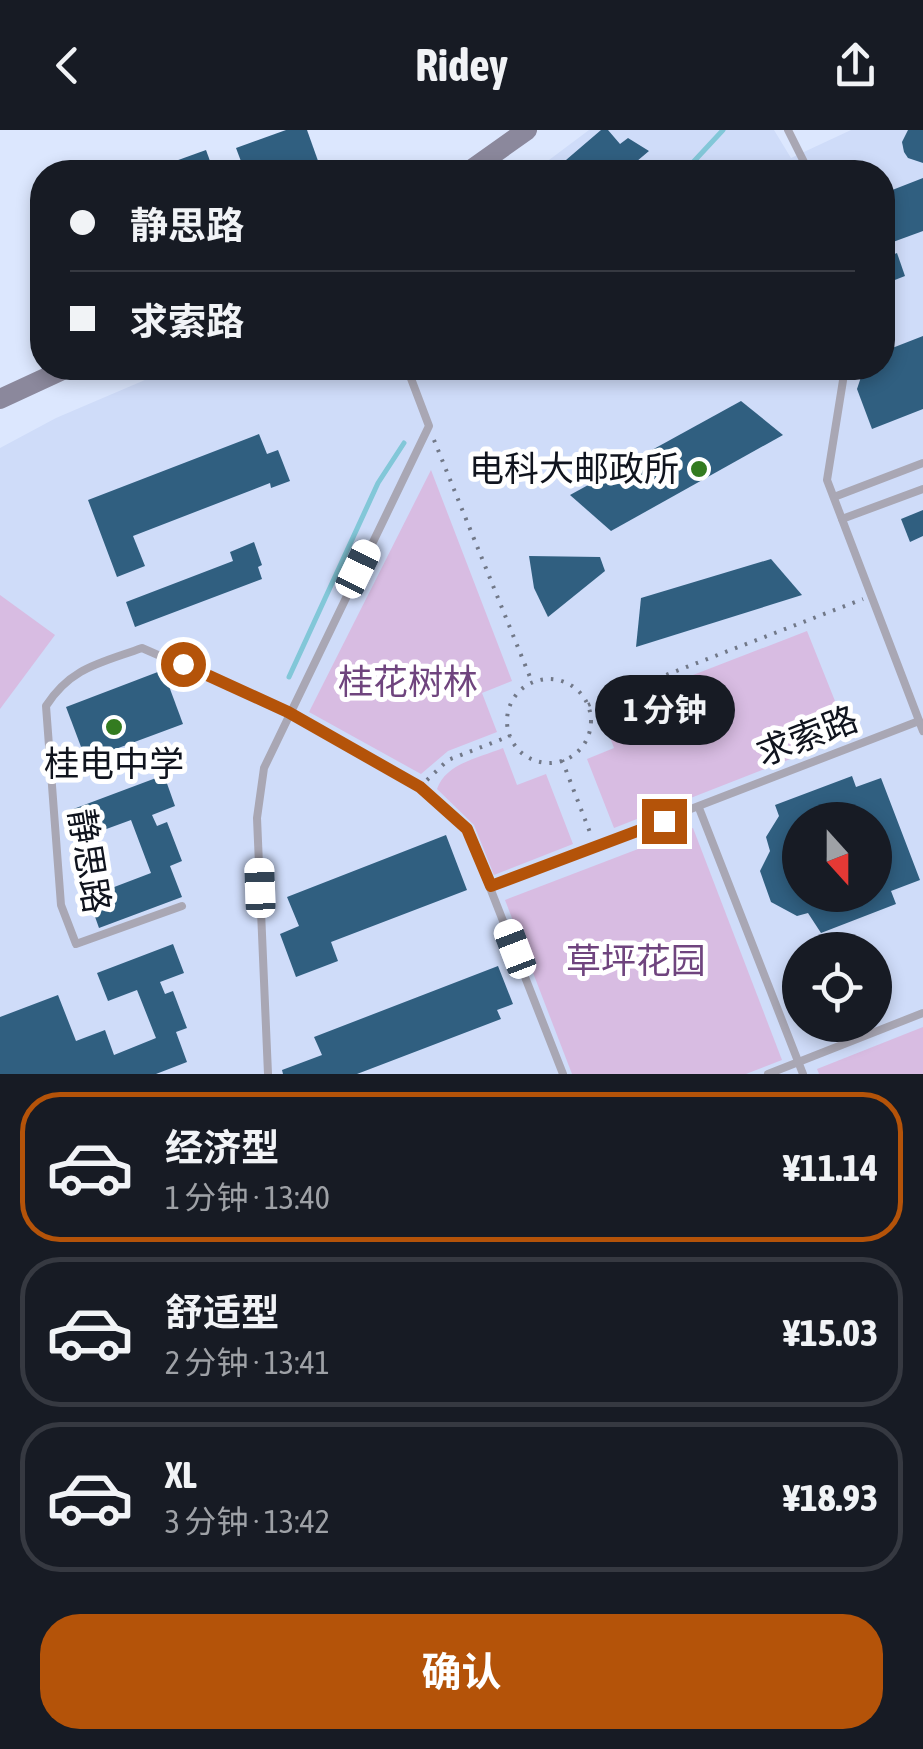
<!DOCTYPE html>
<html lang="zh">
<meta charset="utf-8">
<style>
body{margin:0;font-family:"Asap Condensed","Noto Sans SC",sans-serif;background:#20242c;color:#f1f3f6;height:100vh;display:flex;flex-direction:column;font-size:38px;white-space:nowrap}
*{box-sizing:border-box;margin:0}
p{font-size:32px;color:#9ea1a6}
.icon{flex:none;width:55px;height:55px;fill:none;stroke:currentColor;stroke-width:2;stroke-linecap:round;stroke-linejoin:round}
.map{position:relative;height:944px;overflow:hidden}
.sheet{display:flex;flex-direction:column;background:#171b24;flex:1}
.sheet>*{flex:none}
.top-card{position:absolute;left:30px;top:30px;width:865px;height:220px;border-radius:40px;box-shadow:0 5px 15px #0003;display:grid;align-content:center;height:220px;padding:0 40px;background:#171b24}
.needle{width:65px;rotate:159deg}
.tools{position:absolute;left:782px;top:672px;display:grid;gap:20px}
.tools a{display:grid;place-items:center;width:110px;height:110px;border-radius:50%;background:#171b24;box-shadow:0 5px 15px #0003;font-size:50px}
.end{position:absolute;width:45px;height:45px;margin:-22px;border:12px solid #b45309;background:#fff;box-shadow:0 0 0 5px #fff}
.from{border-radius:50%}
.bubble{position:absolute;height:70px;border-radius:35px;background:#171b24;box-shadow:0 5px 15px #0003;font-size:32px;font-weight:700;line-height:70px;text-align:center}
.car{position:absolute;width:30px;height:60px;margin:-30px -15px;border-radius:12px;box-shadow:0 0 8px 2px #0007;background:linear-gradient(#fff 24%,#345 0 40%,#fff 0 76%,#345 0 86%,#fff 0)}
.top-card b{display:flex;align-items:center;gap:35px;height:95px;font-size:38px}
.top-card b+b{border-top:2px solid #363941}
.top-card i{width:25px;height:25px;background:#f1f3f6}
ul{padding:18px 0 0;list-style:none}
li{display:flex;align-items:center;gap:30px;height:150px;margin:0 20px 15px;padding:0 20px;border:5px solid #363941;border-radius:40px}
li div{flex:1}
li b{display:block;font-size:38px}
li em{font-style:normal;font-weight:700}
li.on{border-color:#b45309}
li>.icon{width:90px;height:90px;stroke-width:1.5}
.primary-button{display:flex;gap:20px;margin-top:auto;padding:20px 40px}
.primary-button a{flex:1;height:115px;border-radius:40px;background:#b45309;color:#fff;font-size:40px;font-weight:700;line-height:115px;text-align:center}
header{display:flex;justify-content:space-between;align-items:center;height:130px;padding:0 40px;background:#171b24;font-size:45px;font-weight:700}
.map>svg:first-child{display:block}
.built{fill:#cfdcf9;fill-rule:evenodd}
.green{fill:#d8bce2}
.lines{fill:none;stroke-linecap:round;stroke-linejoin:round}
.stream{stroke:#82c7d8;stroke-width:5}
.building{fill:#305f80;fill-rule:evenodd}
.path{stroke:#717888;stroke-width:4;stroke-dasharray:2.5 8;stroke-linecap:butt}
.service{stroke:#a9a7b4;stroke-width:8}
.secondary{stroke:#8b889c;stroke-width:20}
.route{stroke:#b45309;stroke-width:12}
.poi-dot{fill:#337b20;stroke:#fff;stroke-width:4}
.labels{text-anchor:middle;stroke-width:10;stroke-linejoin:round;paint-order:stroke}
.poi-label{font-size:35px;fill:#10141e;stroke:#fff;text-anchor:end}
.park-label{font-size:35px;fill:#6f447e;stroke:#fff}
.street-label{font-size:35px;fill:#10141e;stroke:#fff}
</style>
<header><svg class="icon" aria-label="back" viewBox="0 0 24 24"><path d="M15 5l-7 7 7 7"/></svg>Ridey<svg class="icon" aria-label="share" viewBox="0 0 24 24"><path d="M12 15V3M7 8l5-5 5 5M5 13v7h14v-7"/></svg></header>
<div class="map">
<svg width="923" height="944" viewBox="0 0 923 944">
<rect width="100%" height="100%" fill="#dce7fe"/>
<path class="built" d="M589 0H774L791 28 851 0H923V944H0V318L56 288 173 238H882V42H533ZM800 690H875V765H800ZM800 820H875V895H800Z"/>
<g class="green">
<polygon points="431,340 512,551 482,563 497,602 448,621 421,644 309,582"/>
<polygon points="0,465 55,505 0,579"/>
<polygon points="807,501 849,606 614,698 587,629 614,618 600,581"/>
<path d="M503 618 517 655 546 644 573 714 494 745 474 695 437 659C446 633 479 628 503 618Z"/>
<polygon points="693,698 782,930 746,944 572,944 505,770"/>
<polygon points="923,897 923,944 819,944 817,939"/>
</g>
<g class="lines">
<g class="stream">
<polyline points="684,42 723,0"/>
<polyline points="448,246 458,238"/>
<polyline points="289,547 378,353 404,313"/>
</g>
</g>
<g class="building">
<polygon points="286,0 307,0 322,42 245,42 236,18"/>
<polygon points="601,0 608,0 620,14 628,8 649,21 624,42 552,42"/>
<polygon points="908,0 923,0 923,33 908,28 904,22 902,12"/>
<polygon points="206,20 214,42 145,42"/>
<polygon points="923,48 923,101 882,116 882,64"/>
<polygon points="897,123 905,146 882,155 882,129"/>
<polygon points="923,206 923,279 872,299 857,259 864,238 882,238 882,222"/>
<polygon points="741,271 783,305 611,401 570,365"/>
<polygon points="259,304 267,324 278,320 290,351 271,358 270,353 133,406 145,436 117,447 88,370"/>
<polygon points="923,380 923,406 910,412 901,389"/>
<polygon points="254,412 262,435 258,437 262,449 135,497 126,472 233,431 230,422"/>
<polygon points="529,426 600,427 605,441 548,487 534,458"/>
<polygon points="771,429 802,465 636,517 641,468"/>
<polygon points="163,540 183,594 86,630 66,577"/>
<polygon points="164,645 175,676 152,685 157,696 167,692 182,731 170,736 182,767 99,798 88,767 151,743 131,690 79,709 68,681"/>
<path d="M852 646 856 657 881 648 920 750 891 761 896 774 821 803 808 783 797 786 771 772 760 741 770 721 766 707 779 686 775 675ZM800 690H875V765H800Z"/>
<polygon points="446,705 467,760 331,812 338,831 296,847 280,804 299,796 287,767"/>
<polygon points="173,814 184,843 160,852 165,864 173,861 187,898 176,902 187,932 156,944 0,944 0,887 58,865 76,911 105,900 114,925 156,908 137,860 108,871 97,843"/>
<polygon points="498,836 513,874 497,880 501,889 357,944 283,944 282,940 322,925 314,907"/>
</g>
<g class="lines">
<g class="path">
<polyline points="434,310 532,552"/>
<circle cx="549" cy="591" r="42"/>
<polyline points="588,575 863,469"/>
<polyline points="562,630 591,705"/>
<polyline points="427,650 448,630 510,606"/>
</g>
<g class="service">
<polyline points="788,0 809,42"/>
<polyline points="845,238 827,350 923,601"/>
<polyline points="834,367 923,333"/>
<polyline points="842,389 923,359"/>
<polyline points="699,678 803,944"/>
<polyline points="491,756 919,591"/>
<path d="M182 776 76 814 61 775 46 576C71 537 101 533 142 518L288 582 420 657 467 699 563 944"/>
<polyline points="268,944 257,688 264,638 429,296 407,238"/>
<polyline points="768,944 923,883"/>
</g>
<g class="secondary">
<polyline points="468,42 527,0"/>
<polyline points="0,269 67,238"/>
</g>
</g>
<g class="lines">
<polyline class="route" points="183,534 288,582 420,657 467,699 491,756 664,691"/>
</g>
<g class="poi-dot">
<circle cx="699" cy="339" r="10"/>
<circle cx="114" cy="597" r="10"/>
</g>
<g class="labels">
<g class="poi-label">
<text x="679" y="351">电科大邮政所</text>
<text x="114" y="646" text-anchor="middle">桂电中学</text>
</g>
<g class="park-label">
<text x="408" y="564">桂花树林</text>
<text x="636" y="843">草坪花园</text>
</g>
<g class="street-label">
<text transform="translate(807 606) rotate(-21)" y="12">求索路</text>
<text transform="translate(89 731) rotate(81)" y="12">静思路</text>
</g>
</g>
</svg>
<div class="tools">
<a><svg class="needle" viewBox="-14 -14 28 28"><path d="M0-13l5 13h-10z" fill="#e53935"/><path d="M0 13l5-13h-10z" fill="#9ea1a6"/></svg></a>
<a><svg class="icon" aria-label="locate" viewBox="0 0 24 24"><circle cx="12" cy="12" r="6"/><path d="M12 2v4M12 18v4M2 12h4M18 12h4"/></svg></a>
</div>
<i class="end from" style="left:183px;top:534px"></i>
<i class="end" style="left:664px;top:691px"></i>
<div class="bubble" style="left:595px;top:545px;width:140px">1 分钟</div>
<i class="car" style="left:358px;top:439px;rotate:26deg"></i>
<i class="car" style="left:260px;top:758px;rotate:358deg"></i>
<i class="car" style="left:515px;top:819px;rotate:339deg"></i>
<div class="top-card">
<b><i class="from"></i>静思路</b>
<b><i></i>求索路</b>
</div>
</div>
<section class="sheet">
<ul>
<li class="on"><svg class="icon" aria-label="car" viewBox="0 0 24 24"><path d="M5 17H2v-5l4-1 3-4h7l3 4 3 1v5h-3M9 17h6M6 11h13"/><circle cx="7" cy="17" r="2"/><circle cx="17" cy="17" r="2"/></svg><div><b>经济型</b><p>1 分钟 · 13:40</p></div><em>¥11.14</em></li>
<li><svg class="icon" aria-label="car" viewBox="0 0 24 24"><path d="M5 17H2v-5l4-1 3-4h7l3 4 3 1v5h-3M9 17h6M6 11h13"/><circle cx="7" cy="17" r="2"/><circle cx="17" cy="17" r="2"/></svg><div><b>舒适型</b><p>2 分钟 · 13:41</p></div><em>¥15.03</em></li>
<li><svg class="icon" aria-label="car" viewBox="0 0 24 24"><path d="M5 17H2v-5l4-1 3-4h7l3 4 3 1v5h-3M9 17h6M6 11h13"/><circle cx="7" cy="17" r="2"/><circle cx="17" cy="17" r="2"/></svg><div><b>XL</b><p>3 分钟 · 13:42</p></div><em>¥18.93</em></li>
</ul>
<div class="primary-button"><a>确认</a></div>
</section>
